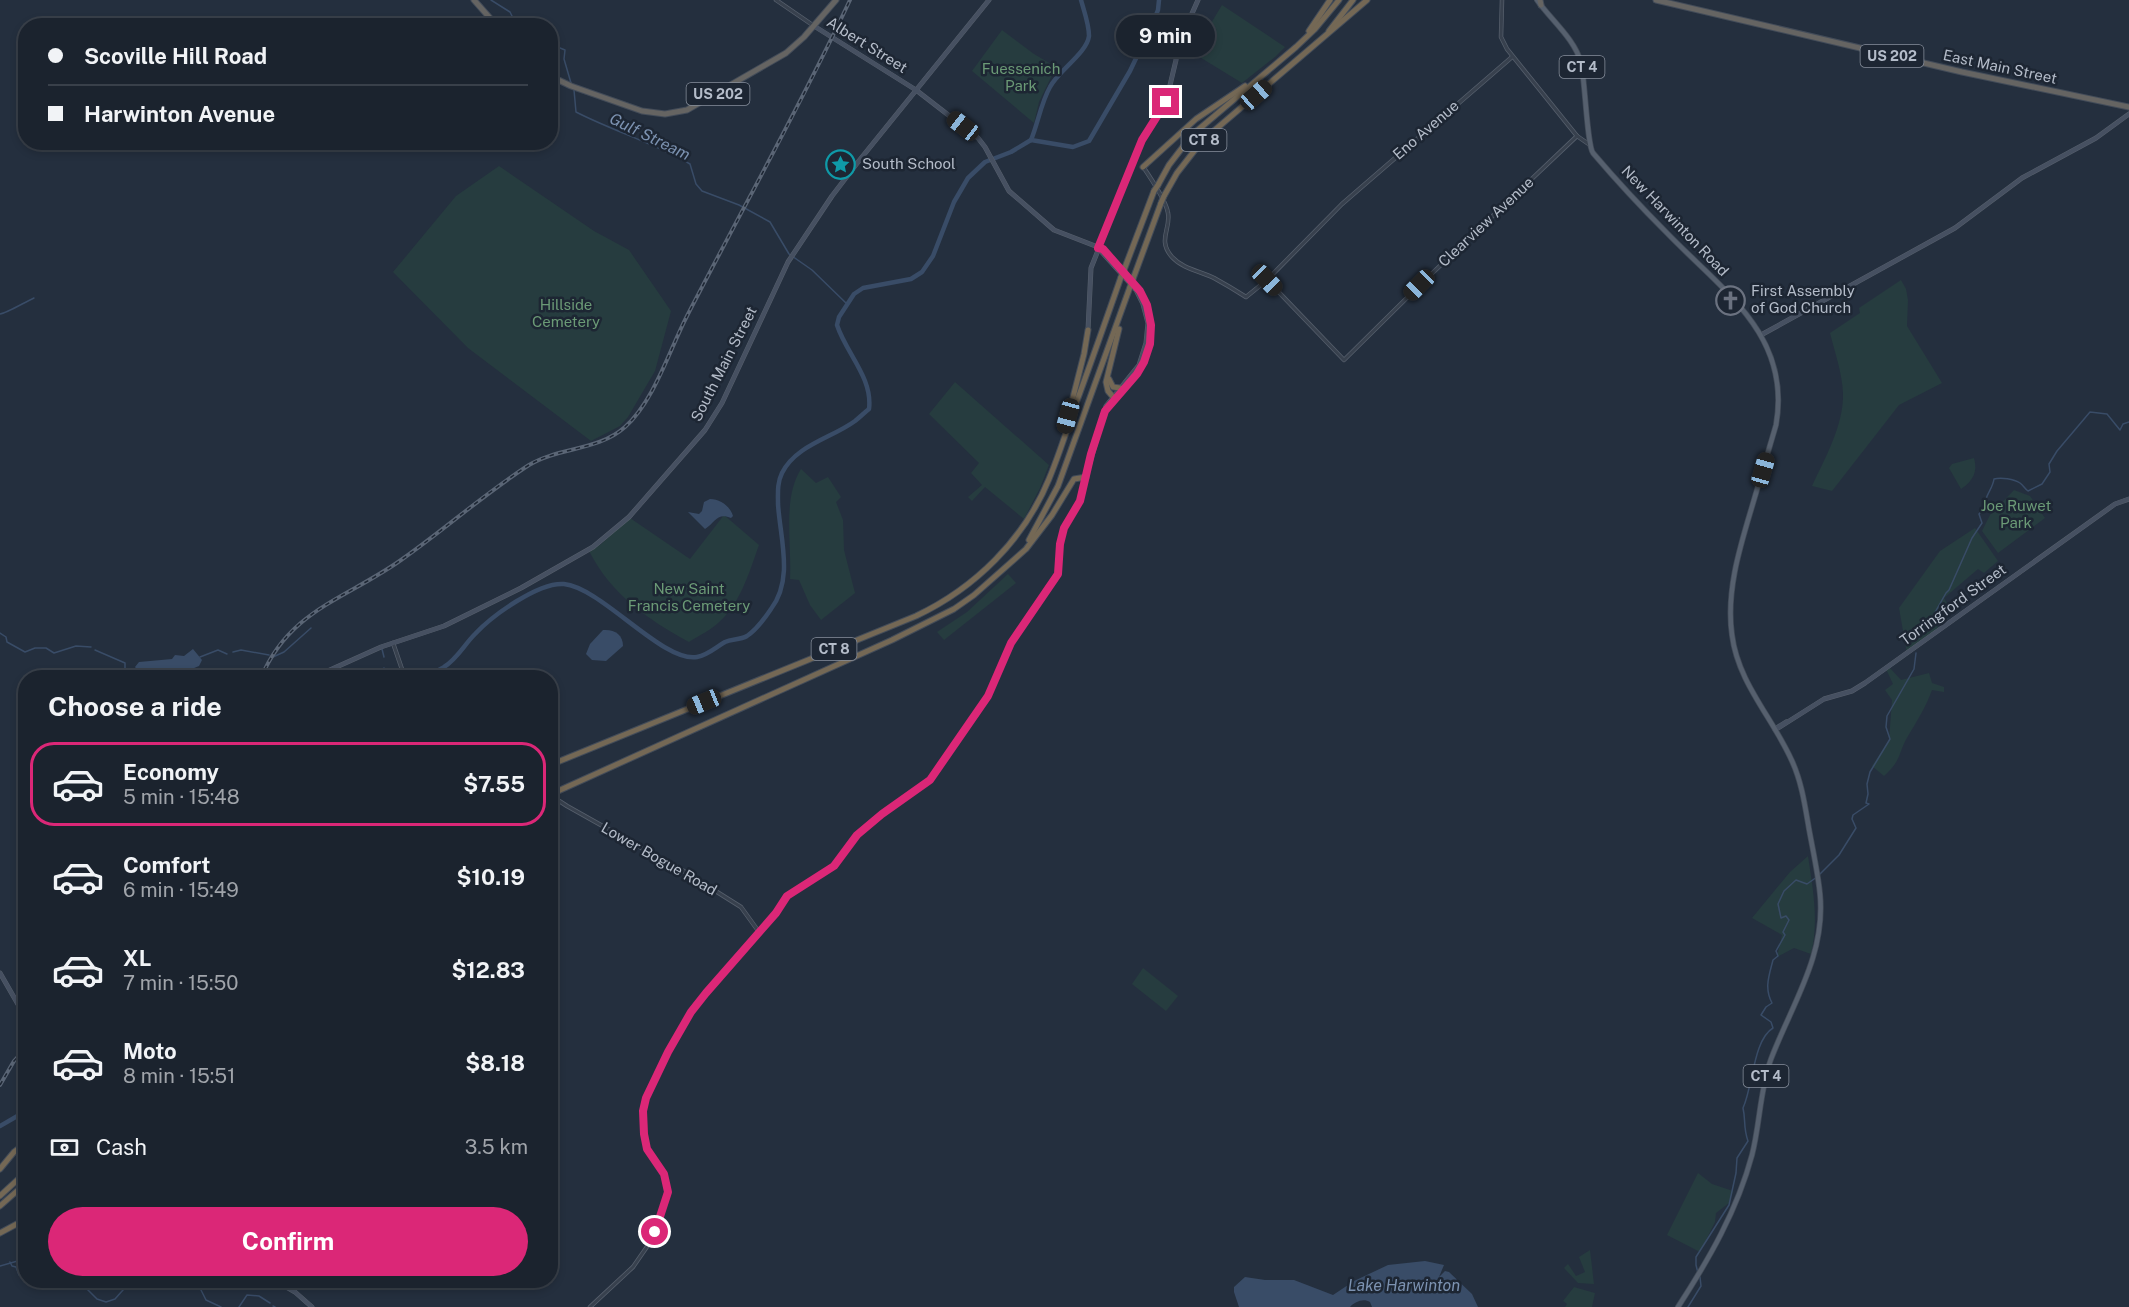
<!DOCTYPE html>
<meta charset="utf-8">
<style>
body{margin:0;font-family:"Public Sans",sans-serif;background:#282f3a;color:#f1f3f6;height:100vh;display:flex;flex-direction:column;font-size:22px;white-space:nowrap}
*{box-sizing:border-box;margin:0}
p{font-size:20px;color:#a0a4aa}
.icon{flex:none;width:33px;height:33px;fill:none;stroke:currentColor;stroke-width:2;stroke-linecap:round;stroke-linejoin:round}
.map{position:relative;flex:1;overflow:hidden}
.drawer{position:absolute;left:18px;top:670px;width:540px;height:618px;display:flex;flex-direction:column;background:#1b232e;border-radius:24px;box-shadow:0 3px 9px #0003,0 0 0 2px #39404a}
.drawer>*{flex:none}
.banner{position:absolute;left:18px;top:18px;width:540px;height:132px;border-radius:24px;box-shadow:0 3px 9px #0003,0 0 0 2px #39404a;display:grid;align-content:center;height:132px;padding:0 30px;background:#1b232e}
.end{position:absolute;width:27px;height:27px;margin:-14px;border:8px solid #db2777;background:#fff;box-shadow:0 0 0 3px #fff}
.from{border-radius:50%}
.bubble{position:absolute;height:42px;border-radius:21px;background:#1b232e;box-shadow:0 3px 9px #0003,0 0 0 2px #39404a;font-size:20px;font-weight:700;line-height:42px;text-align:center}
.car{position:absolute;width:18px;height:36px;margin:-18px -9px;border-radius:8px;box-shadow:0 0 4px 2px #0007;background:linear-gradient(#222 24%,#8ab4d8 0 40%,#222 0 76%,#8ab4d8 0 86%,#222 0)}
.banner b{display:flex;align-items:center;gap:21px;height:57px;font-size:22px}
.banner b+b{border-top:2px solid #39404a}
.banner i{width:15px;height:15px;background:#f1f3f6}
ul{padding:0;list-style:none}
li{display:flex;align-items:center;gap:18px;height:84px;margin:0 12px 9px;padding:0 18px;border:3px solid transparent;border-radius:24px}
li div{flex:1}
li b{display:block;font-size:22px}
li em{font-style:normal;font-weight:700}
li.on{border-color:#db2777}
li>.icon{width:54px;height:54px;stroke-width:1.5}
h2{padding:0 30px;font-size:27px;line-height:72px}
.pay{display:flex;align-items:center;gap:15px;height:66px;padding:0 30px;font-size:22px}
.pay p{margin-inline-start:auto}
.button{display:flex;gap:12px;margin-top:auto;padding:12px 30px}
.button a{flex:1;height:69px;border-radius:36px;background:#db2777;color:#fff;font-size:24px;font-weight:700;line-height:69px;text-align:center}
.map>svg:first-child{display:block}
.green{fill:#263c3f}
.water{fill:#394c67}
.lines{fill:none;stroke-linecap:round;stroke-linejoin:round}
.stream{stroke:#394c67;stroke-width:1.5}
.river{stroke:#394c67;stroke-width:4.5}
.tertiary-casing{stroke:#565f6c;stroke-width:4.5}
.secondary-casing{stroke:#565f6c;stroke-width:5}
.primary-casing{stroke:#414a57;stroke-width:6}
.trunk-casing{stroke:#434c59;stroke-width:7}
.motorway-casing{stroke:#434c59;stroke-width:7}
.tertiary{stroke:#38414e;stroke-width:3}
.secondary{stroke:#465061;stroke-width:4}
.primary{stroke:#56606e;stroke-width:4.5}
.trunk{stroke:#656462;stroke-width:5}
.motorway{stroke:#746855;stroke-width:5}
.rail-casing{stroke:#5a6575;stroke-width:4}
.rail{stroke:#1d2633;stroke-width:1.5;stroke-dasharray:4.5;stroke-linecap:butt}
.motorway-bridge-casing{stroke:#434c59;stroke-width:7;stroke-linecap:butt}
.motorway-bridge{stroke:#746855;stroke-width:5}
.route{stroke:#db2777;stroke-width:8}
.labels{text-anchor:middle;stroke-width:5;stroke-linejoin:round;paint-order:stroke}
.shield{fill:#1d2633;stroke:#878f9c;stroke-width:1.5}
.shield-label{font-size:14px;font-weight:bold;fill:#b4bcc9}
.street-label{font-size:15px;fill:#b4bcc9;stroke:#1d2633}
.park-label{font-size:15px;fill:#6b9a76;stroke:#1d2633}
.poi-label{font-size:15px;fill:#b4bcc9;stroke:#1d2633;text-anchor:start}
.water-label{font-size:16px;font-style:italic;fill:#7c92b1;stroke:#1d2633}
</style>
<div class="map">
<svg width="2129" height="1307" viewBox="0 0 2129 1307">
<rect width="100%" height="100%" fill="#242f3e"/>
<g class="green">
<polygon points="1222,5 1285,47 1275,57 1242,83 1193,53"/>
<polygon points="1002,30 1034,54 1056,67 1039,102 1034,123 972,71"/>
<polygon points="499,166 594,231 629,250 671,311 655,371 628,417 620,426 591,441 468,348 393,272 456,196"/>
<path d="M1901 280 1906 289 1908 300 1907 326 1942 383 1899 405 1832 491 1812 486C1825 458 1844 425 1843 393 1842 373 1835 353 1830 333L1860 313 1859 308Z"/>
<polygon points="955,382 1049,465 1040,488 1024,519 985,487 972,501 968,497 982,485 971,473 979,463 929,414"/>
<path d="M1974 458C1978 472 1973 481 1961 489L1949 468 1952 464Z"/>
<path d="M801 469 816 483 828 477 841 497 836 502 843 520 844 550 855 593 821 620 810 605 799 580 790 579C792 544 782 499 801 469Z"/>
<polygon points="2014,490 2030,496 2045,518 1998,553 1982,531 1990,515"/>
<path d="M724 515 759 545C749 573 740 605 717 624 709 631 698 636 689 642 647 619 611 594 589 551L600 545 630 518 690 559Z"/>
<polygon points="1975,528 1998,561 1984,573 1978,569 1944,598 1948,605 1932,618 1940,631 1907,654 1899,608 1940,551"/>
<polygon points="1008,574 1016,583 944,640 937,632 967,612"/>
<path d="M1889 667 1901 680 1929 673 1932 683 1944 687V692L1932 690C1926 707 1917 721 1908 736 1898 753 1902 760 1884 776L1872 766 1889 740 1892 700 1885 690 1893 684 1886 669Z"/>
<path d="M1808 856C1813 889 1819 921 1811 954L1794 948 1777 957 1782 935 1752 918 1790 872Z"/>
<polygon points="1143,968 1178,996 1166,1011 1132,984"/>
<polygon points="1698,1173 1712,1184 1733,1191 1729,1203 1716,1213 1715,1222 1700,1252 1667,1235"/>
<polygon points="1590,1250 1594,1284 1578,1283 1564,1268 1568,1264 1576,1276 1585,1272 1579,1257"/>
<polygon points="1574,1287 1595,1293 1592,1307 1565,1307 1567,1304 1563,1301"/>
</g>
<g class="water">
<path d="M710 499C720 499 730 506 733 516L731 518C717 512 715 523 705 529L688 512 699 514 702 511 704 502Z"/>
<path d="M603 630C614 629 623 634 623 646L606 661 592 660 586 654 590 644Z"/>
<polygon points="193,649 202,660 199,666 187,671 181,678 137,678 140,674 135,667 139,662 172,659 175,655 184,656"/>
<path d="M1425 1261 1444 1265 1439 1277 1445 1271 1449 1272 1472 1294 1478 1307H1372L1370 1302C1363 1298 1355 1302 1350 1307H1239L1234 1292V1287L1245 1277 1265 1280H1294L1333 1295 1354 1281 1388 1265Z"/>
</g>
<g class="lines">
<g class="stream">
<polyline points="491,0 510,12 517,26"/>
<polyline points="550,44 565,50 564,59 571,83"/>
<path d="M574 90 576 112C613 131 654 143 690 164L696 184 702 191 739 205 770 222 789 254 812 270 847 304"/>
<path d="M0 314C7 313 25 302 34 298"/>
<polyline points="0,633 6,637 7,642 25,652 35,648 46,648 54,653 76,646 91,647"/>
<path d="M1919 638 1920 633 1929 623 1946 593 1949 590 1972 538 1982 523 1979 514C1984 509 1983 505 1986 499 1988 492 1993 487 1994 479 2001 477 2014 479 2020 483 2023 485 2025 489 2028 491L2042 484 2050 472 2049 464 2057 451 2090 412 2107 414 2120 430 2123 424 2129 422"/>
<polyline points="382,649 384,657"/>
<polyline points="95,650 125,663 125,675 138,676"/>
<polyline points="233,652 241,650 269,655"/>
<polyline points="200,657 218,650 227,654"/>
<polyline points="273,657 284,652 311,628"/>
<polyline points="384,668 386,678"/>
<polyline points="1820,874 1839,855 1856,828 1852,819 1853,815 1869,804 1866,803 1868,794 1867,784 1870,772 1890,739 1886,727 1887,716 1914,669 1916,653"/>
<polyline points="10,1262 12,1266 16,1267 19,1275 26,1275"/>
<polyline points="0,1266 21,1260 26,1256"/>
<path d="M1698 1273 1696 1265V1257L1729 1205 1736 1173 1737 1158 1748 1141C1743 1127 1746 1121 1743 1108 1753 1087 1753 1040 1773 1028L1771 1022 1761 1015 1766 1007 1772 1003C1764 988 1769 976 1773 960L1778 956 1776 951 1785 935 1783 932 1789 920 1786 916 1781 918 1778 904 1784 891 1796 880 1807 884 1817 877"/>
<polyline points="72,1281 85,1287 97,1299 106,1302 115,1299 131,1281"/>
<polyline points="186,1281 190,1287 200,1288 206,1300 221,1307"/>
<polyline points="273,1306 275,1307"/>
<polyline points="239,1307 247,1295 259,1296 270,1303"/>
<polyline points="1688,1307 1701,1286 1700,1277"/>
</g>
<g class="river">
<polyline points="1031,140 1073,147 1089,141 1130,71 1151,27 1158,10 1159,0"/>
<path d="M1031 140C1038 123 1041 103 1050 87 1058 71 1087 53 1089 36 1089 24 1084 11 1081 0"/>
<path d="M405 678C418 675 432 675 444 667 457 659 464 645 475 634 492 616 538 582 564 584 602 588 663 663 697 657 708 655 716 647 725 642 732 639 740 640 747 636 756 630 765 618 771 609 794 579 780 538 778 504 778 493 777 483 782 473 796 445 832 438 855 421 860 417 864 413 869 409 873 378 846 353 837 325L839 317 854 294 863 288 911 279 922 272 933 256 954 202 968 178 985 162 1011 152 1031 140"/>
<polyline points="0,1126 26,1111"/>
</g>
<defs>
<g id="tertiary">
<polyline points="776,0 814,26"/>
<polyline points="1502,0 1501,37 1507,49 1577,136 1590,145"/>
<path d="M1144 168C1151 179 1166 200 1168 213 1171 229 1157 240 1172 257 1183 269 1200 271 1214 278 1225 284 1235 290 1246 297L1267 280 1342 204 1512 57"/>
<polyline points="1267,280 1344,360 1424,281 1577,136"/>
<polyline points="393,643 405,678"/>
<polyline points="550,795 567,806 640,847 655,858 674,865 741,907 759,932"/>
<polyline points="590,1307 633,1267 653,1238 658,1225 668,1192 664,1174 647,1149 644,1134 643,1111 646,1098 669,1049 691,1012 706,993 776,913 787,896 799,887 834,866 857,835 882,814 917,790 934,775 988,696 1011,643 1057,574 1060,544 1064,528 1080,501 1086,477"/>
</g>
<g id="secondary">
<polyline points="814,26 916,90 978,138 985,147 1009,191 1054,230 1103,249 1140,291 1147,305 1151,325 1150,344 1144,362 1137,374 1105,411"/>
<polyline points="1088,330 1091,268 1142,140 1166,102 1176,60 1176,53 1173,50 1190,18 1198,0"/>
<polyline points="1761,335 1955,228 2022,178 2096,138 2129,114"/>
<polyline points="1086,477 1106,406 1139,365 1146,343 1148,323 1143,304 1136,290 1099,249"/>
<polyline points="312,678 381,647 444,626 521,588 593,547 629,517 705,430 722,403 788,262 832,196 858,162 989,0"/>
<polyline points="1775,729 1786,722"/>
<polyline points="1775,730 1824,699 1852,691 1865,683 2115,504 2129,499"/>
<polyline points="0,973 19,1006 26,1024"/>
<polyline points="276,1281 295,1292 312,1307"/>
</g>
<path id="primary" d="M1537 0C1551 20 1575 39 1581 63 1585 79 1587 145 1593 153 1616 180 1642 208 1667 233 1722 290 1792 335 1776 425 1768 453 1759 482 1751 510 1739 550 1726 593 1732 635 1738 683 1773 718 1792 761 1802 783 1805 806 1809 829 1813 851 1818 873 1820 894 1826 955 1792 1004 1771 1059 1760 1089 1760 1124 1752 1155 1737 1211 1709 1259 1678 1307"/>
<g id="trunk">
<polyline points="474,0 497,26"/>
<polyline points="1540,0 1541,5"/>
<polyline points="1656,0 1962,72 2129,107"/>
<polyline points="550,76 571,86 642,111 665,114 687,110 786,53 804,37 836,0"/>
</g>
<g id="motorway">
<polyline points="1309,31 1330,0"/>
<polyline points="1329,31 1353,0"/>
<polyline points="1143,167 1196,119 1245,86"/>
<polyline points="1158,185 1169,165 1192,135 1296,47 1315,29 1339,0"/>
<polyline points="1164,196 1177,173 1202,141 1367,0"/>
<polyline points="1124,270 1154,191"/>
<polyline points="1133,279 1161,203"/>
<polyline points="1109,379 1113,387 1120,388"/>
<polyline points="1114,398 1108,391 1106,382 1119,329"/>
<polyline points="1067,421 1084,354 1088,330"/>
<polyline points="1029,540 1058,486 1130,287"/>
<path d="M550 765 916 616C975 588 1024 540 1049 479 1059 455 1067 430 1075 406 1091 363 1106 320 1121 277"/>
<polyline points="558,791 892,640 954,609 974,595 1026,549 1052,515 1074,479 1086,477"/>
<polyline points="0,1169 14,1152 26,1143"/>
<polyline points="0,1196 26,1172"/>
<polyline points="0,1206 26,1183"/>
<polyline points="0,1233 26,1219"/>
</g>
</defs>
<use href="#tertiary" class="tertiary-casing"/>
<use href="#secondary" class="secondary-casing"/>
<use href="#primary" class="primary-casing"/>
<use href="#trunk" class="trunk-casing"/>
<use href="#motorway" class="motorway-casing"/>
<use href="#tertiary" class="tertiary"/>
<use href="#secondary" class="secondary"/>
<use href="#primary" class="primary"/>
<use href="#trunk" class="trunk"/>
<use href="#motorway" class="motorway"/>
<defs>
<g id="rail">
<path d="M261 678C289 610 346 599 401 560 444 530 484 494 529 465 559 447 598 451 625 427 654 401 669 351 687 316 741 211 800 107 850 0"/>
<polyline points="0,1085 14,1061 26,1048"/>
</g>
</defs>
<use href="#rail" class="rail-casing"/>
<use href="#rail" class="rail"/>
<defs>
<g id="motorway-bridge">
<polyline points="1154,191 1158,185"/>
<polyline points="1161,203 1164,196"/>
<polyline points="1121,277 1124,270"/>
<polyline points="1130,287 1133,279"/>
<polyline points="550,795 558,791"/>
</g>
</defs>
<use href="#motorway-bridge" class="motorway-bridge-casing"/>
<use href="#motorway-bridge" class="motorway-bridge"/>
</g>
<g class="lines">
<polyline class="route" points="655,1232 668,1192 664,1174 647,1149 644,1134 643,1111 646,1098 668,1052 691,1012 706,993 776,913 787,896 834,866 857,835 882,814 930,780 988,696 1011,643 1058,574 1060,544 1064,528 1080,501 1091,454 1105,411 1137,374 1144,362 1150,344 1151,325 1147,305 1140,291 1103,249 1098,248 1142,140 1166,102"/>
</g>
<defs>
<symbol id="sight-ring" viewBox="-11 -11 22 22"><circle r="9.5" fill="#1d2633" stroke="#0f9aa8" stroke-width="1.5"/><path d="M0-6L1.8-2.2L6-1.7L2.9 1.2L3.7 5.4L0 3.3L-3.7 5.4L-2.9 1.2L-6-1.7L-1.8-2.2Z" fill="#0f9aa8"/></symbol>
<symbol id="church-ring" viewBox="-11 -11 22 22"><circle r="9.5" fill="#1d2633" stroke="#6b7280" stroke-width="1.5"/><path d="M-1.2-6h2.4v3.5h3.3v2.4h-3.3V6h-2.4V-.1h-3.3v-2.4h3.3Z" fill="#6b7280"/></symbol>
</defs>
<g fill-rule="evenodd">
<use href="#sight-ring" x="824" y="148" width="33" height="33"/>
<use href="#church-ring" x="1714" y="284" width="33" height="33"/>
</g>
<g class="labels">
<g class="shield">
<rect x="1860.5" y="45" width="63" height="22" rx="4.5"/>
<rect x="1559.5" y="56" width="45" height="22" rx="4.5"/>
<rect x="686.5" y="83" width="63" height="22" rx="4.5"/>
<rect x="1181.5" y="129" width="45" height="22" rx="4.5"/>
<rect x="811.5" y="638" width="45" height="22" rx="4.5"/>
<rect x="1743.5" y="1065" width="45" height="22" rx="4.5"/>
</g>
<g class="shield-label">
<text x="1892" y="61">US 202</text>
<text x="1582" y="72">CT 4</text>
<text x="718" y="99">US 202</text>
<text x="1204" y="145">CT 8</text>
<text x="834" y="654">CT 8</text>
<text x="1766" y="1081">CT 4</text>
</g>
<g class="street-label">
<text transform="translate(867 45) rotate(32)" y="5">Albert Street</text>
<text transform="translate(2000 67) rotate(12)" y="5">East Main Street</text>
<text transform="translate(1426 130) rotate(-41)" y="5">Eno Avenue</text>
<text transform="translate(1675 221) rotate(46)" y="5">New Harwinton Road</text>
<text transform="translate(1486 222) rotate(-43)" y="5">Clearview Avenue</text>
<text transform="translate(724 364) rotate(-63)" y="5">South Main Street</text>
<text transform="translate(1953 605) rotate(-36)" y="5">Torringford Street</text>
<text transform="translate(659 859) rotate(30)" y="5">Lower Bogue Road</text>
</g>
<g class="park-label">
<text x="1021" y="74">Fuessenich<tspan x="1021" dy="17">Park</tspan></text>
<text x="566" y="310">Hillside<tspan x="566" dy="17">Cemetery</tspan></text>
<text x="2016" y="511">Joe Ruwet<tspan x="2016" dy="17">Park</tspan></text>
<text x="689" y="594">New Saint<tspan x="689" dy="17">Francis Cemetery</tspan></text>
</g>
<g class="poi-label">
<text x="862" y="169">South School</text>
<text x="1751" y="296">First Assembly<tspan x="1751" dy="17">of God Church</tspan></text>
</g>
<g class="water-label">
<text transform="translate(650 136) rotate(26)" y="6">Gulf Stream</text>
<text x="1404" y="1291">Lake Harwinton</text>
</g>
</g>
</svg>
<i class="end from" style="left:655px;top:1232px"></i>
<i class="end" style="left:1166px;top:102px"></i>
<div class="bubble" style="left:1116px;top:15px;width:99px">9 min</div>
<i class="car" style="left:1256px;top:95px;rotate:49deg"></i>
<i class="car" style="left:963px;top:126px;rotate:308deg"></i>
<i class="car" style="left:1267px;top:280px;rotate:136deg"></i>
<i class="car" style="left:1419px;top:285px;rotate:225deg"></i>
<i class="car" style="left:1068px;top:416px;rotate:195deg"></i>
<i class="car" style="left:1763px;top:470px;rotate:16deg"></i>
<i class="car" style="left:704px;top:702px;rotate:248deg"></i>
<div class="banner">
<b><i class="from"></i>Scoville Hill Road</b>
<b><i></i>Harwinton Avenue</b>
</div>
<section class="drawer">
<h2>Choose a ride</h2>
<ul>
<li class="on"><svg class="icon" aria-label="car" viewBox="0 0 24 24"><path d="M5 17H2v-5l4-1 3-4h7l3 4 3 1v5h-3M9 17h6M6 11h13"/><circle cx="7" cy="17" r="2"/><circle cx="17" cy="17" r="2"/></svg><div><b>Economy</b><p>5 min · 15:48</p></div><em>$7.55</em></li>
<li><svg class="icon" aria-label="car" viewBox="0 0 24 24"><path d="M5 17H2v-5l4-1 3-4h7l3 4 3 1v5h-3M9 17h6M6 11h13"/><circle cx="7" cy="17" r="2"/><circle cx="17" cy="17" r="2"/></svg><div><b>Comfort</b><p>6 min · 15:49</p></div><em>$10.19</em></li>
<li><svg class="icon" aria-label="car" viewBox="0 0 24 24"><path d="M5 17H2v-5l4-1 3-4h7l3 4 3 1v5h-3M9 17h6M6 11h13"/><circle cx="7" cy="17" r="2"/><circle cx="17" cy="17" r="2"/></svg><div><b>XL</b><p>7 min · 15:50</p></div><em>$12.83</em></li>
<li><svg class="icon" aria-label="car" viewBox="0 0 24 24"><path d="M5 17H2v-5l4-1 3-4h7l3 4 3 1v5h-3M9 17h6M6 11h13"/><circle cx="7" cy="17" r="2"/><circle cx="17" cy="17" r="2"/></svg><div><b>Moto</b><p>8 min · 15:51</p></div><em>$8.18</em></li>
</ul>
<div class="pay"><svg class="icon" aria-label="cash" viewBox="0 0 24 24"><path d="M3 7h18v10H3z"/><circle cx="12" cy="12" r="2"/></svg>Cash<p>3.5 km</p></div>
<div class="button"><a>Confirm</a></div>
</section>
</div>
